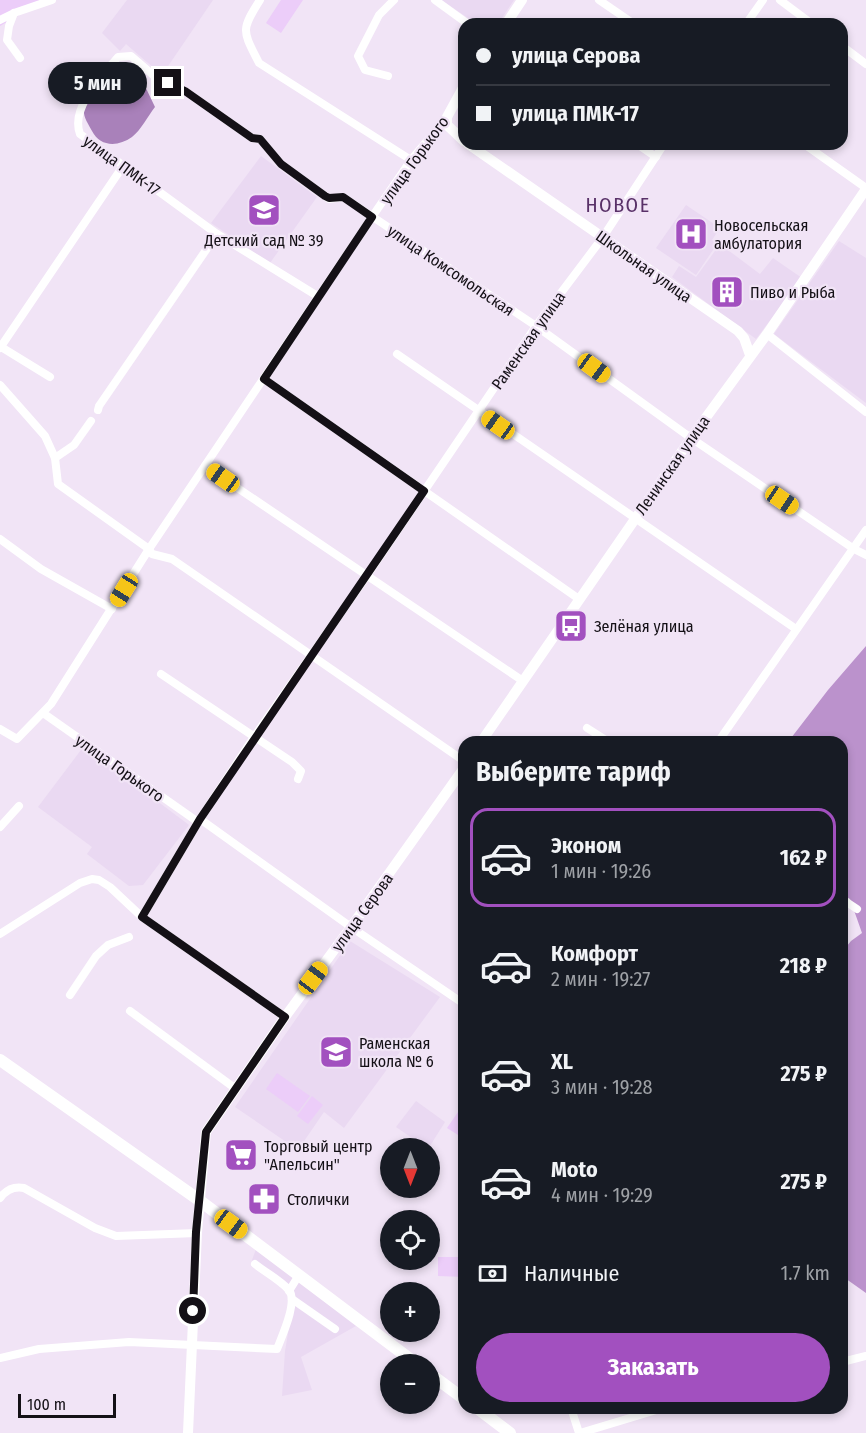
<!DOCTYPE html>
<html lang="ru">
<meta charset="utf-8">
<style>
body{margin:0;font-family:"Fira Sans Condensed",sans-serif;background:#242831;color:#f1f3f6;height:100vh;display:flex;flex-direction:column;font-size:22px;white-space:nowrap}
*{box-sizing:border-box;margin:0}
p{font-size:20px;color:#9ea1a6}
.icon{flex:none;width:33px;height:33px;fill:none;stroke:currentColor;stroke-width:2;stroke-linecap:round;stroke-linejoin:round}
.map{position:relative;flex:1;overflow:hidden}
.panel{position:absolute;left:458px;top:736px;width:390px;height:678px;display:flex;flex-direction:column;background:#171b24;border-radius:18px;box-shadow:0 3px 9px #0003}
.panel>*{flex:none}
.hud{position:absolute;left:458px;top:18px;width:390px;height:132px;border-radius:18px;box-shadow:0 3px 9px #0003;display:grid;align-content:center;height:132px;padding:0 18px;background:#171b24}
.needle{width:39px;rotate:180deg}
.fabs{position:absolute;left:380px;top:1138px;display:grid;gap:12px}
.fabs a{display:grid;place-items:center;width:60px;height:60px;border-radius:50%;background:#171b24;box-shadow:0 3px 9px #0003;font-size:30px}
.scale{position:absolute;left:18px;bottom:15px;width:98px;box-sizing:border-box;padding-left:6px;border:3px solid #141016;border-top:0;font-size:16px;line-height:21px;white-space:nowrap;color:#141016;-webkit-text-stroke:4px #f1e4f6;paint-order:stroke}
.end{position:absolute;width:27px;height:27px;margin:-14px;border:8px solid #141016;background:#fff;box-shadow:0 0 0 3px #fff}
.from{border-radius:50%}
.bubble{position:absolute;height:42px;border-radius:21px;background:#171b24;box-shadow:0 3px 9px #0003;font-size:20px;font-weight:700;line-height:42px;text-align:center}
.car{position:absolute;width:18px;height:36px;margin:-18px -9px;border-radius:8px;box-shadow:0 0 4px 2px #0007;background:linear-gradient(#f5c518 24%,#345 0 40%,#f5c518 0 76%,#345 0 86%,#f5c518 0)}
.hud b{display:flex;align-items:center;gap:21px;height:57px;font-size:22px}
.hud b+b{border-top:2px solid #363941}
.hud i{width:15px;height:15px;background:#f1f3f6}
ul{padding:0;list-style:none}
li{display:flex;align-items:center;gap:18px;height:99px;margin:0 12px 9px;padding:0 6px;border:3px solid transparent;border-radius:18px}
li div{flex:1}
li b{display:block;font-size:22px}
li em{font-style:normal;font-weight:700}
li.selected{border-color:#a250bf}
li>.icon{width:54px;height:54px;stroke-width:1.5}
h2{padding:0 18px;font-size:27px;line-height:72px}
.pay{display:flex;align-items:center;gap:15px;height:66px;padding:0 18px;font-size:22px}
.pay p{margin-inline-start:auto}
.primary-button{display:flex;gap:12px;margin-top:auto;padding:12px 18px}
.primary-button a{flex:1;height:69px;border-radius:36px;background:#a250bf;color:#fff;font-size:24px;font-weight:700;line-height:69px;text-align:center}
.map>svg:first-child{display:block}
.built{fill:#ead9f2}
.green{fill:#eccdf9}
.forest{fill:#bb92cc}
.water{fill:#a981ba}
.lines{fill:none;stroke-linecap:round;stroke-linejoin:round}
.street{stroke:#fff;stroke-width:8}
.secondary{stroke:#fff;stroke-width:10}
.primary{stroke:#fff;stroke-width:12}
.route{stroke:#141016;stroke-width:8}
.labels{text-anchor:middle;stroke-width:4.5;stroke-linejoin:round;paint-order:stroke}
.street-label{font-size:16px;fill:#141016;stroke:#f1e4f6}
.poi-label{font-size:16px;fill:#141016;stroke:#f1e4f6;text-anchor:start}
.quarter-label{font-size:20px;letter-spacing:1.5px;fill:#593168;stroke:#f1e4f6}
</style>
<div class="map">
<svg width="866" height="1433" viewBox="0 0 866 1433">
<rect width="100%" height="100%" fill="#f1e4f6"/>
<g class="built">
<polygon points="127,0 213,0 162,75 126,44 120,51 102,33"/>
<polygon points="441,0 514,0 498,24 477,24"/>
<polygon points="261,156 317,197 270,263 211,223"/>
<polygon points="686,205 720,228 712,240 717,244 696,275 656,248"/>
<polygon points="839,241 866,258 866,403 774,334"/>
<polygon points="720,244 760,274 773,258 802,278 756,339 672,277 679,266 696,277"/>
<polygon points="84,746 189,825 143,885 129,886 87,854 92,847 38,807"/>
<polygon points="350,941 440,997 344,1128 324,1112 298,1150 235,1107"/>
<polygon points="416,1101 445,1122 428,1149 396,1127"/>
<polygon points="256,1249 356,1326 301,1357 312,1390 282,1396 285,1351 294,1298 293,1292 252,1260"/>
</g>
<g class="green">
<polygon points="0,0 45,0 0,26"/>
<polygon points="281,0 303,0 281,33 266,23"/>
<polygon points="277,1073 310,1096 298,1112 266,1089"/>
<polygon points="312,1096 323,1105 308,1124 297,1116"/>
<polygon points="460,1109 463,1111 463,1126 458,1135 447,1128"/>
<polygon points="438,1257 463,1257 463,1277 438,1276"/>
</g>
<polygon class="forest" points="866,646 866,1293 842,1276 842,952 851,941 862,933 850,899 842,894 842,742 788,742 828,690"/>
<path class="water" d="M123 72 143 82 155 107C148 116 141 130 132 137 118 147 100 147 92 131 89 125 83 117 84 110 85 98 111 75 123 72Z"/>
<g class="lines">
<g class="street">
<path d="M260 0C240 31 243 31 259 63L411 160"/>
<polyline points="435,0 468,24"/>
<polyline points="599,0 634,24"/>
<polyline points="780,0 812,24"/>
<polyline points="14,13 9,26 7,40 20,58"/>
<polyline points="0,20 14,13 52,0"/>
<polyline points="746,24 763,0"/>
<polyline points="842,46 866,64"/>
<polyline points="388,76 365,70 358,56 379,15 394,0"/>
<polyline points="637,144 656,157"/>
<polyline points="804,144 866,188"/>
<path d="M319 297 217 234 80 134C70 108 102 76 118 57L131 56 153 75 185 91 252 138 260 139 281 164 325 196 329 199 343 197 349 201 536 326 691 438 854 549 866 555"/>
<polyline points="767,334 866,412"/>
<polyline points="1,347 50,377"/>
<polyline points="0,348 123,166"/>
<polyline points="397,354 796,629"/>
<polyline points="264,379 579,599"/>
<polyline points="0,385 45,436 55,458 58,484 149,549 152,554 172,559 464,761"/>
<polyline points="98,410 99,406 217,234"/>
<polyline points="55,458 74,445 91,421"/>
<polyline points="205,466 523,681"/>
<polyline points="0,539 41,569 112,609"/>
<polyline points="161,674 292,762 301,771 298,779"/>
<polyline points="43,713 198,822"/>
<polyline points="587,728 609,742"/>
<polyline points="0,729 17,739 51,704 149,549 372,217 411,160 447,117"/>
<polyline points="718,742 866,530"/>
<polyline points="200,819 351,927 464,1004"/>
<polyline points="0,827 19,806"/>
<polyline points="842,899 857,909"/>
<polyline points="142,917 200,819 254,737 366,577 536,326 603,237 664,144"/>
<polyline points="0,934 80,883 92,879 99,880 110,887 142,917 285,1017"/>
<polyline points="70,995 96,956 108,945 129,937"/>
<polyline points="130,1011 236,1089"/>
<path d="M0 1198C6 1190 14 1186 24 1188L95 1228 116 1236 197 1233"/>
<polyline points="289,1291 299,1275"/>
<polyline points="292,1299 335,1329"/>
<path d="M0 1358 39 1349 129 1342 277 1349C282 1336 298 1302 289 1290 280 1280 265 1272 255 1264"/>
<polyline points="842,1362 866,1356"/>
<polyline points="571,1408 579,1433"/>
<polyline points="580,1433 663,1408"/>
</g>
<g class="secondary">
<polyline points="506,24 522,0"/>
<polyline points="464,86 447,117 447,125 464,141"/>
<polyline points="468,144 738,331 744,338 750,355"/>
<polyline points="481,742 691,438 767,334 866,189"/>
<polyline points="188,1433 197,1232 206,1132 285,1017 351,927 464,768"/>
</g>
<g class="primary">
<polyline points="0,1060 199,1200 418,1365"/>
<polyline points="429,1373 464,1399"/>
<polyline points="477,1408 510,1433"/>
</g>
</g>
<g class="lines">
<polyline class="route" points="168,83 185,91 252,138 260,139 281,164 325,196 329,198 343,197 372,217 264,379 424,491 200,819 142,917 285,1017 206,1132 196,1232 193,1311"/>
</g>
<defs>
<symbol id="school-square" viewBox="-11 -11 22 22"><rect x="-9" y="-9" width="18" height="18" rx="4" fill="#a250bf" stroke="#f1e4f6"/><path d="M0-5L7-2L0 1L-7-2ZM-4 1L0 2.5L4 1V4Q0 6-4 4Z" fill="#fff"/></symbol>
<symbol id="hospital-square" viewBox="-11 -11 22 22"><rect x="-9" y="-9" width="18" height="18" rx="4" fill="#a250bf" stroke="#f1e4f6"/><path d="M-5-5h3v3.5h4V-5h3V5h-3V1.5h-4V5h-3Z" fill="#fff"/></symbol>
<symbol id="building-square" viewBox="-11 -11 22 22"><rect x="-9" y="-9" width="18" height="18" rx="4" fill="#a250bf" stroke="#f1e4f6"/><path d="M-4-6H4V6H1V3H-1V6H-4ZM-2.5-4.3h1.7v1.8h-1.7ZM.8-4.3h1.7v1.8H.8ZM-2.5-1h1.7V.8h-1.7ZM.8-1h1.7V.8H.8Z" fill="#fff"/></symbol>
<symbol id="bus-square" viewBox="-11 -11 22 22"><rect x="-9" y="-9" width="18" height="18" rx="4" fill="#a250bf" stroke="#f1e4f6"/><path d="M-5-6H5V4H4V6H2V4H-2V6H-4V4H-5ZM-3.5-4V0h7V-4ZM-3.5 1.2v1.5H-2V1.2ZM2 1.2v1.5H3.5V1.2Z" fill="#fff"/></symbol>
<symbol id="supermarket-square" viewBox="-11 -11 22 22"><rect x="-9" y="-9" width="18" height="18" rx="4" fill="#a250bf" stroke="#f1e4f6"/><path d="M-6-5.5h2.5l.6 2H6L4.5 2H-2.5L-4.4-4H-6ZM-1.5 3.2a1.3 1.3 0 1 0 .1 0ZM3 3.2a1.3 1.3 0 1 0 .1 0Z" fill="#fff"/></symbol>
<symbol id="pharmacy-square" viewBox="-11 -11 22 22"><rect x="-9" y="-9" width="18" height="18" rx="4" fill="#a250bf" stroke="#f1e4f6"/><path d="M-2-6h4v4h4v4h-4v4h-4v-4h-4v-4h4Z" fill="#fff"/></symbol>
</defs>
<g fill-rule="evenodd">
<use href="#school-square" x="245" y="191" width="38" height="38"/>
<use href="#hospital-square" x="672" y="215" width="38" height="38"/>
<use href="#building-square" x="708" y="273" width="38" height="38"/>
<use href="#bus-square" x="552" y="607" width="38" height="38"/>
<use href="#school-square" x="317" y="1033" width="38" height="38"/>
<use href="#supermarket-square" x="222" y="1136" width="38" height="38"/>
<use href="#pharmacy-square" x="245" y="1180" width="38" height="38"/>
</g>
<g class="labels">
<g class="street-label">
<text transform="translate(414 160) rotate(-54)" y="6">улица Горького</text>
<text transform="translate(122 165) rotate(36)" y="6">улица ПМК-17</text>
<text transform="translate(644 266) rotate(35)" y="6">Школьная улица</text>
<text transform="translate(451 270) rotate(34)" y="6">улица Комсомольская</text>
<text transform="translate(528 340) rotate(-55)" y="6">Раменская улица</text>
<text transform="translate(672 465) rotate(-55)" y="6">Ленинская улица</text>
<text transform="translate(120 768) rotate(35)" y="6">улица Горького</text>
<text transform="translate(362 912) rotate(-54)" y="6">улица Серова</text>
</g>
<g class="poi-label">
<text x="714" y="231">Новосельская<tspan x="714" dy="18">амбулатория</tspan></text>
<text x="264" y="246" text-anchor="middle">Детский сад № 39</text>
<text x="750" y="298">Пиво и Рыба</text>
<text x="594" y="632">Зелёная улица</text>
<text x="359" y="1049">Раменская<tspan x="359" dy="18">школа № 6</tspan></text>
<text x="264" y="1152">Торговый центр<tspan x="264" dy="18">"Апельсин"</tspan></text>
<text x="287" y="1205">Столички</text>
</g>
<g class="quarter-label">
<text x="618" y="212">НОВОЕ</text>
</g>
</g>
</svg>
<div class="fabs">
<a><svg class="needle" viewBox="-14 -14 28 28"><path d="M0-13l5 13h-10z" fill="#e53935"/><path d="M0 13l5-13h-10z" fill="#9ea1a6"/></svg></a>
<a><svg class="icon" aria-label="locate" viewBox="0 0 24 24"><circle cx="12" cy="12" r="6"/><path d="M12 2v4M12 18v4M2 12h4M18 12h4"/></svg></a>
<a>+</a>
<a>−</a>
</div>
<div class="scale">100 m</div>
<i class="end from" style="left:193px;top:1311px"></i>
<i class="end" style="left:168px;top:83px"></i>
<div class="bubble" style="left:48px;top:62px;width:99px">5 мин</div>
<i class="car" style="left:594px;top:368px;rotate:126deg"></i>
<i class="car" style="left:498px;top:425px;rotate:305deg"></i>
<i class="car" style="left:223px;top:478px;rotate:305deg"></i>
<i class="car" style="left:782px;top:500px;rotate:124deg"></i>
<i class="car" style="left:124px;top:590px;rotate:212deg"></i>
<i class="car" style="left:313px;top:978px;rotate:37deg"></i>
<i class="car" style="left:231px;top:1224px;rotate:126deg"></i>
<div class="hud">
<b><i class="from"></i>улица Серова</b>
<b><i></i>улица ПМК-17</b>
</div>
<section class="panel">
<h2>Выберите тариф</h2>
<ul>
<li class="selected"><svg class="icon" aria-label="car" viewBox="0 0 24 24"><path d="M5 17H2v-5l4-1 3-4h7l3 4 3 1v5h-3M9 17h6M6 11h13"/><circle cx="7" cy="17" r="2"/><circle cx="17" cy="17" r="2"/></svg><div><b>Эконом</b><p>1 мин · 19:26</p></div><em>162 ₽</em></li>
<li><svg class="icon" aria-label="car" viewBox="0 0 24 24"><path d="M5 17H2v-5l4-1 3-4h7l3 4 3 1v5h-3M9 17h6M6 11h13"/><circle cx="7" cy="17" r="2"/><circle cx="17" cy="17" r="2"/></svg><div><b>Комфорт</b><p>2 мин · 19:27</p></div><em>218 ₽</em></li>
<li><svg class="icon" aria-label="car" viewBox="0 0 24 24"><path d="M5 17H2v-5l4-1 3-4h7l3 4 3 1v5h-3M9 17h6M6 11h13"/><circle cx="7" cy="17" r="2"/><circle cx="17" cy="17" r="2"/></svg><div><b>XL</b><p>3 мин · 19:28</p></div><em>275 ₽</em></li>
<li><svg class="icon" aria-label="car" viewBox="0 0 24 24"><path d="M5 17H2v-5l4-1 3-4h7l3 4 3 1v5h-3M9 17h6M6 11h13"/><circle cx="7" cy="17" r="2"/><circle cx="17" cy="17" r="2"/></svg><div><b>Moto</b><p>4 мин · 19:29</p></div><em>275 ₽</em></li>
</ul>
<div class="pay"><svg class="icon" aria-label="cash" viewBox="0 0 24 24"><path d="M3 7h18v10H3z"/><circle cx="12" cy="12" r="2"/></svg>Наличные<p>1.7 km</p></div>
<div class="primary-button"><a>Заказать</a></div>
</section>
</div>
